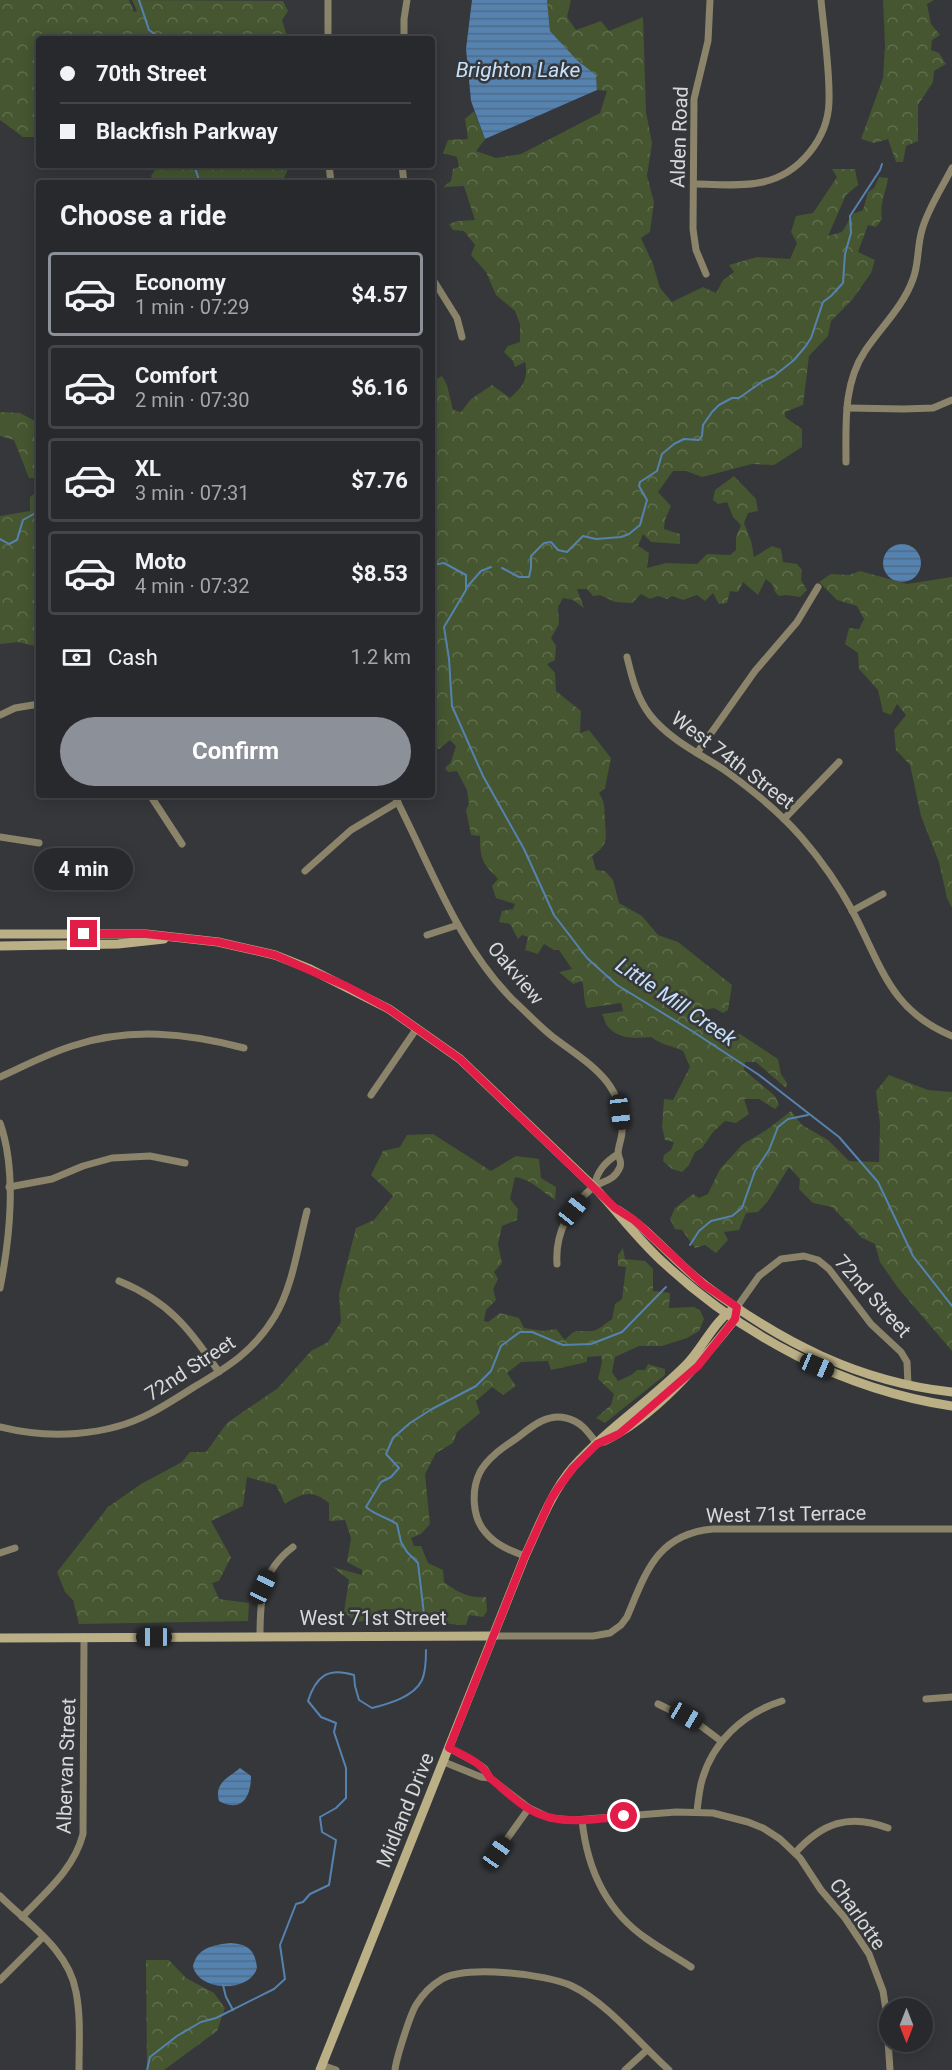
<!DOCTYPE html>
<meta charset="utf-8">
<style>
body{margin:0;font-family:Roboto,sans-serif;background:#343538;color:#f1f3f6;height:100vh;display:flex;flex-direction:column;font-size:22px;white-space:nowrap}
*{box-sizing:border-box;margin:0}
p{font-size:20px;color:#a5a6a9}
.icon{flex:none;width:33px;height:33px;fill:none;stroke:currentColor;stroke-width:2;stroke-linecap:round;stroke-linejoin:round}
.map{position:relative;flex:1;overflow:hidden}
.panel{position:absolute;left:36px;top:180px;width:399px;height:618px;display:flex;flex-direction:column;background:#28292c;border-radius:6px;box-shadow:0 3px 15px #0003,0 0 0 2px #444548}
.panel>*{flex:none}
.hud{position:absolute;left:36px;top:36px;width:399px;height:132px;border-radius:6px;box-shadow:0 3px 15px #0003,0 0 0 2px #444548;display:grid;align-content:center;height:132px;padding:0 24px;background:#28292c}
.needle{width:39px;rotate:180deg}
.buttons{position:absolute;left:879px;top:1998px;display:grid;gap:12px}
.buttons a{display:grid;place-items:center;width:54px;height:54px;border-radius:50%;background:#28292c;box-shadow:0 3px 15px #0003,0 0 0 2px #444548;font-size:30px}
.end{position:absolute;width:27px;height:27px;margin:-14px;border:8px solid #e11d48;background:#fff;box-shadow:0 0 0 3px #fff}
.from{border-radius:50%}
.bubble{position:absolute;height:42px;border-radius:21px;background:#28292c;box-shadow:0 3px 15px #0003,0 0 0 2px #444548;font-size:20px;font-weight:700;line-height:42px;text-align:center}
.car{position:absolute;width:18px;height:36px;margin:-18px -9px;border-radius:8px;box-shadow:0 0 4px 2px #0007;background:linear-gradient(#222 24%,#8ab4d8 0 40%,#222 0 76%,#8ab4d8 0 86%,#222 0)}
.hud b{display:flex;align-items:center;gap:21px;height:57px;font-size:22px}
.hud b+b{border-top:2px solid #444548}
.hud i{width:15px;height:15px;background:#f1f3f6}
ul{padding:0;list-style:none}
li{display:flex;align-items:center;gap:18px;height:84px;margin:0 12px 9px;padding:0 12px;border:3px solid #444548;border-radius:6px}
li div{flex:1}
li b{display:block;font-size:22px}
li em{font-style:normal;font-weight:700}
li.active{border-color:#8c9099}
li>.icon{width:54px;height:54px;stroke-width:1.5}
h2{padding:0 24px;font-size:27px;line-height:72px}
.pay{display:flex;align-items:center;gap:15px;height:66px;padding:0 24px;font-size:22px}
.pay p{margin-inline-start:auto}
.cta{display:flex;gap:12px;margin-top:auto;padding:12px 24px}
.cta a{flex:1;height:69px;border-radius:36px;background:#8c9099;color:#fff;font-size:24px;font-weight:700;line-height:69px;text-align:center}
.map>svg:first-child{display:block}
.forest{fill:url(#forest-crowns)}
.water{fill:url(#water-rules)}
.lines{fill:none;stroke-linecap:round;stroke-linejoin:round}
.stream{stroke:#5582af;stroke-width:2}
.street{stroke:#8b846a;stroke-width:7}
.secondary{stroke:#bbaf86;stroke-width:9}
.route{stroke:#e11d48;stroke-width:8}
.labels{text-anchor:middle;stroke-width:5;stroke-linejoin:round;paint-order:stroke}
.street-label{font-size:20px;fill:#d6d8d9;stroke:#35373a}
.water-label{font-size:21px;font-style:italic;fill:#c7e1fc;stroke:#35373a}
</style>
<div class="map">
<svg width="952" height="2070" viewBox="0 0 952 2070">
<defs>
<pattern id="forest-crowns" width="20" height="18" patternUnits="userSpaceOnUse" patternTransform="scale(1.5)"><rect width="20" height="18" fill="#455630"/><path d="M2 6a3 3 0 1 1 6 0M12 15a3 3 0 1 1 6 0" fill="none" stroke="#5f6e4d"/></pattern>
<pattern id="water-rules" width="6" height="5" patternUnits="userSpaceOnUse" patternTransform="scale(1.5)"><rect width="6" height="5" fill="#5582af"/><path d="M0 2.5h6" fill="none" stroke="#4e6b88"/></pattern>
</defs>
<rect width="100%" height="100%" fill="#35373a"/>
<g class="forest">
<polygon points="0,0 129,0 134,12 137,11 132,0 283,1 288,11 282,20 288,39 39,39 39,137 23,137 0,120"/>
<path d="M547 0H571L567 17 576 30 601 21 609 31 643 17 646 112 652 143 647 176 654 202 650 232 641 238 653 264 660 288 672 302 703 287 716 293 723 280 734 272 729 265 757 257 790 259 797 243 791 232 796 216 813 213 837 177 832 169H855L858 185 846 195 828 236 842 232 853 214 863 210 868 192 874 188 879 177 888 178C886 193 879 204 882 219L876 227 868 225 858 252 875 260 871 273 852 300 831 321 828 336 809 356 803 405 785 412V417L802 429V447L774 465 752 464 702 477 686 471H673L658 492 671 506 665 520 664 529 680 534V544L651 542 643 534 638 546 649 553 647 568 666 563 697 564 707 554 730 555 736 550V537L741 525 733 517 727 502 718 504 713 500 715 490 734 476 756 499 758 511 748 513 744 523 751 541 754 557 772 546 781 549 783 562 797 564 802 570 801 580 807 590 800 597 786 595 779 596 775 592 773 585 766 579 758 595 743 582 738 592 730 591 727 603 719 604 713 593 705 601 697 595 683 600 672 596 667 599 658 596 650 599 641 594 632 603 615 602 600 595 593 596 587 589H577L584 608 573 600 563 598 558 607 559 624 551 638 556 646 555 660 547 664 555 673 556 691 581 711 580 733 589 730 611 758 605 788 599 793C606 804 604 809 605 822 606 838 609 845 592 856L596 870 605 871 613 880 619 903 642 916 658 935 678 942 732 985 728 1010 723 1013 714 1008 700 1011 701 1022 716 1029 729 1038 740 1034 778 1059 781 1074 787 1083 786 1088 756 1062H745L744 1070 775 1096 779 1105 775 1109 759 1099H744L749 1114 736 1123 725 1121 713 1132 702 1148 695 1152 689 1165 682 1172 672 1169 663 1161 664 1155 671 1150 674 1142 665 1140 662 1127 664 1099 673 1100 690 1067 683 1051C670 1045 664 1046 651 1037 636 1038 620 1040 608 1027 605 1024 605 1019 602 1014L623 1011 621 1003 587 1008C583 999 585 991 582 981L573 984 559 972 572 969 559 950H554L544 944 538 954 525 950 528 937 522 935 518 939 510 924 499 922 502 911 513 909 515 904 496 898 492 886 498 879C494 874 491 872 487 867 480 859 480 846 480 836L471 835 466 810 469 804 467 790 457 771 448 772 445 768 451 762 456 746 450 740 439 749 432 748V381L442 376 447 385 453 410 461 412 471 399 492 385 510 398C522 387 529 380 525 362L515 367 513 361 504 352 508 346 520 342V324L515 311 496 295 486 272 471 255 475 245 464 231 453 230 449 224 458 221 475 220 464 186 443 187 451 181 453 169 459 167 457 157 443 153 448 140 468 139 465 119 474 111 485 139 476 151 496 158 521 154 600 113 607 91 597 90 596 75 577 60 550 31Z"/>
<polygon points="883,0 934,0 927,4 931,24 940,35 932,40 931,50 939,53 946,64 934,71 933,82 918,105 918,141 906,146 903,162 896,162 888,139 874,143 861,139 883,78 885,46"/>
<polygon points="158,165 290,165 283,180 285,183 154,183 151,176"/>
<polygon points="0,412 20,413 39,423 39,647 18,642 0,644 0,516 30,511 30,497 37,492 36,478 29,478 14,440 0,436"/>
<polygon points="860,571 907,584 952,577 952,908 947,898 939,862 921,816 910,765 896,750 894,730 906,715 897,704 891,715 883,712 878,690 859,669 858,653 845,644 849,628 859,629 864,619 857,606 837,600 819,582 831,574 849,575"/>
<polygon points="889,1075 928,1090 952,1092 952,1351 898,1288 880,1262 875,1244 862,1238 832,1207 813,1203 799,1189 800,1179 789,1167 768,1201 758,1212 746,1213 739,1230 724,1232 728,1240 716,1253 705,1245 695,1248 682,1230 675,1229 670,1219 675,1208 693,1194 699,1198 708,1194 720,1169 743,1144 768,1129 791,1111 802,1125 828,1140 849,1161 879,1162 880,1124 876,1091"/>
<path d="M433 1134 491 1171 516 1156 539 1159 541 1178 556 1187 555 1200C541 1191 531 1179 515 1177L510 1199 518 1209 517 1220 502 1226 498 1244 502 1263 494 1272 498 1279 493 1289 496 1300 486 1310 484 1321 488 1322 500 1313 519 1318 524 1328 543 1331 556 1329 565 1340C578 1327 575 1332 591 1331 598 1331 606 1323 612 1319L615 1304 622 1299 626 1267 618 1266V1255L623 1248 625 1259 645 1261 653 1269V1291L670 1293 669 1308 694 1307 700 1310 704 1319 699 1331 687 1338 662 1346H639L615 1357 612 1372 618 1381 631 1375 637 1370H645L648 1364 665 1369V1375L605 1423 596 1418 611 1405 614 1394 598 1379 602 1362 601 1356 587 1357V1362L551 1370 548 1361 521 1362 507 1373 516 1386 503 1395 492 1387 476 1401 480 1413 457 1432 453 1443 436 1453 425 1474 430 1524 421 1534 411 1538 414 1546H421L428 1563 443 1570 444 1582C458 1593 469 1598 486 1597L487 1611 483 1617 469 1615 466 1625 449 1624 440 1615 435 1622H421L417 1625 397 1620 395 1609 379 1610 364 1621 356 1622 344 1612 349 1580 333 1567 362 1575V1570L347 1562 351 1538 345 1520 329 1521V1503C311 1489 303 1493 285 1504L276 1485 247 1477 243 1506 211 1521 231 1557 219 1581 212 1583 219 1599 249 1603 248 1621 79 1624 73 1600 65 1592 57 1572 108 1507 141 1484 182 1462 190 1452H206L227 1423 278 1388 311 1351 328 1342 341 1322 339 1294 356 1228 374 1220 393 1196 371 1175 383 1151 400 1147 407 1135Z"/>
<polygon points="146,1960 169,1960 186,1978 214,1993 225,2008 217,2031 164,2070 147,2070"/>
</g>
<g class="water">
<polygon points="472,0 547,0 550,31 577,60 596,75 597,90 485,139 471,101 466,49"/>
<circle cx="902" cy="563" r="19"/>
<path d="M240 1768 251 1776C251 1798 241 1813 219 1801 214 1783 228 1778 240 1768Z"/>
<path d="M230 1943C248 1944 255 1950 257 1968 250 1993 198 1992 193 1966 197 1948 213 1945 230 1943Z"/>
</g>
<g class="lines">
<g class="stream">
<polyline points="139,0 149,30 162,39"/>
<polyline points="194,165 200,183"/>
<polyline points="0,539 9,544 17,540 23,520 39,511"/>
<polyline points="432,565 444,563 466,575 466,590 444,627 449,659 452,706 483,776 524,849 554,915 587,958 617,985 692,1031 759,1075 839,1137 878,1182 913,1256 952,1306"/>
<polyline points="502,568 519,577 529,577 531,568 531,556 544,543 551,542 558,550 567,552 583,536 596,539 621,537 629,534 640,525 647,500 639,486 640,482 657,471 662,454 674,444 684,439 699,440 702,436 703,425 712,412 719,405 732,398 739,398 763,381 774,376 794,360 805,347 811,338 823,302 831,296 843,283 845,254 851,233 850,216 880,170 882,164"/>
<polyline points="466,588 481,571 491,567"/>
<polyline points="690,1245 699,1231 711,1221 732,1216 742,1208 755,1171 769,1150 778,1127 788,1119 808,1115"/>
<path d="M425 1623 418 1563 407 1552 401 1542 397 1524C386 1517 375 1515 366 1507L381 1482 391 1477 399 1468 386 1454 393 1438 410 1423 432 1409 476 1386 491 1371 501 1346 520 1332H532L563 1345 591 1344 622 1332 666 1287"/>
<polyline points="223,1985 226,1997 233,2010"/>
<path d="M147 2070 150 2057 177 2036 201 2022 216 2018 274 1989 285 1979 280 1945 296 1904 303 1902 310 1894 329 1885 336 1840 322 1832 320 1817 336 1808 346 1798V1768L334 1732 336 1723 321 1717 308 1701C316 1676 328 1667 354 1675L355 1686 359 1700 372 1708C388 1704 414 1697 422 1680 426 1671 426 1659 426 1650"/>
</g>
<g class="street">
<polyline points="328,0 328,39"/>
<polyline points="404,39 404,19 407,0"/>
<polyline points="329,165 331,183"/>
<polyline points="402,165 404,183"/>
<path d="M694 184C716 184 741 187 763 182 799 174 828 139 829 102 830 69 824 33 821 0"/>
<polyline points="706,274 696,250 693,229 694,99 708,41 710,0"/>
<polyline points="432,278 457,318 462,337"/>
<polyline points="847,408 904,409 933,408 952,400"/>
<path d="M846 462C846 424 843 384 865 351 881 327 903 307 913 279 919 264 917 246 922 230 928 208 942 188 952 168"/>
<path d="M627 657C632 678 637 698 650 715 669 739 698 753 723 769 751 789 779 811 802 838 821 860 839 886 853 912 882 967 890 1010 952 1036"/>
<polyline points="0,715 15,708 39,704"/>
<polyline points="697,753 755,671 797,622 818,587"/>
<polyline points="150,795 182,844"/>
<path d="M394 795C430 864 457 944 513 1000 526 1012 539 1026 553 1037 587 1063 624 1081 622 1131 622 1139 618 1146 618 1154 619 1159 622 1161 620 1167 613 1183 602 1180 592 1188 569 1208 555 1234 557 1264"/>
<polyline points="784,819 839,762"/>
<polyline points="0,837 39,843"/>
<polyline points="305,871 351,830 398,802"/>
<polyline points="852,911 883,894"/>
<polyline points="427,935 458,925"/>
<path d="M0 1077C24 1066 47 1054 72 1046 129 1027 187 1033 244 1048"/>
<polyline points="371,1095 417,1028"/>
<path d="M0 1123C17 1171 10 1238 0 1288"/>
<polyline points="9,1187 52,1179 83,1166 112,1158 150,1156 185,1163"/>
<path d="M594 1187C597 1171 605 1162 618 1154"/>
<path d="M119 1281C170 1302 189 1329 219 1372"/>
<polyline points="737,1307 759,1276 781,1259 804,1256 818,1260 829,1269 871,1324 901,1352 907,1362 908,1385"/>
<path d="M0 1427C48 1439 106 1437 151 1413 166 1405 180 1396 194 1387 228 1367 254 1351 275 1316 293 1286 298 1245 307 1211"/>
<polyline points="0,1553 15,1548"/>
<path d="M525 1556C511 1551 496 1545 486 1533 472 1518 471 1490 480 1472 488 1457 504 1447 517 1438 531 1427 547 1413 566 1418 581 1421 589 1433 597 1444"/>
<path d="M260 1636C260 1599 261 1571 293 1547"/>
<path d="M494 1636H593L610 1633 621 1625 627 1617C646 1572 657 1534 713 1529H952"/>
<polyline points="926,1699 952,1697"/>
<polyline points="658,1704 697,1723 721,1741"/>
<polyline points="449,1748 480,1765 485,1769 490,1778 529,1808 550,1818 574,1820 676,1812 713,1813 748,1822 763,1828 780,1839 800,1858 821,1890 845,1918 869,1954 883,1991 886,2010 890,2070"/>
<polyline points="444,1762 481,1777 490,1778"/>
<path d="M697 1811C698 1802 699 1793 701 1784 711 1743 743 1713 782 1701"/>
<path d="M582 1820C587 1868 606 1911 647 1939 661 1949 676 1957 691 1967"/>
<polyline points="497,1853 529,1808"/>
<path d="M795 1853C822 1823 849 1813 888 1828"/>
<path d="M0 1896C28 1924 69 1950 76 1992 81 2017 79 2044 79 2070"/>
<path d="M22 1917C46 1892 74 1869 83 1834L84 1637"/>
<polyline points="0,1980 43,1937"/>
<polyline points="322,2065 336,2070"/>
<path d="M395 2070C396 2059 410 2015 416 2005 422 1995 432 1985 442 1979 467 1965 547 1974 572 1986 606 2002 641 2045 669 2070"/>
<polyline points="625,2070 647,2050"/>
</g>
<g class="secondary">
<path d="M0 934H146L218 942 275 955 310 969 389 1009 460 1059 594 1187C618 1212 639 1241 665 1264 744 1337 845 1390 952 1406"/>
<polyline points="0,946 118,944 164,939"/>
<path d="M618 1210C651 1230 674 1262 705 1285 779 1341 858 1382 952 1392"/>
<path d="M604 1441C655 1417 701 1362 735 1319L736 1315"/>
<polyline points="0,1638 494,1636"/>
<path d="M320 2070 525 1556C539 1526 551 1493 573 1467 607 1429 650 1401 686 1365 704 1347 714 1319 737 1307"/>
</g>
</g>
<g class="lines">
<path class="route" d="M84 934H146L218 942 275 955 346 986 389 1009 460 1059 615 1208 634 1220 703 1284 737 1307 735 1319 698 1366 631 1424 619 1434 597 1444 573 1468 558 1488 551 1499 525 1556 449 1748C465 1756 481 1762 490 1778 505 1790 521 1807 539 1814 566 1825 596 1819 624 1816"/>
</g>
<g class="labels">
<g class="street-label">
<text transform="translate(679 137) rotate(-88)" y="7">Alden Road</text>
<text transform="translate(733 760) rotate(37)" y="7">West 74th Street</text>
<text transform="translate(516 973) rotate(50)" y="7">Oakview</text>
<text transform="translate(873 1296) rotate(48)" y="7">72nd Street</text>
<text transform="translate(190 1368) rotate(-33)" y="7">72nd Street</text>
<text transform="translate(786 1514) rotate(-1)" y="7">West 71st Terrace</text>
<text x="373" y="1625">West 71st Street</text>
<text transform="translate(66 1766) rotate(-88)" y="7">Albervan Street</text>
<text transform="translate(405 1810) rotate(-68)" y="7">Midland Drive</text>
<text transform="translate(858 1914) rotate(55)" y="7">Charlotte</text>
</g>
<g class="water-label">
<text x="518" y="77">Brighton Lake</text>
<text transform="translate(676 1002) rotate(34)" y="7">Little Mill Creek</text>
</g>
</g>
</svg>
<div class="buttons">
<a><svg class="needle" viewBox="-14 -14 28 28"><path d="M0-13l5 13h-10z" fill="#e53935"/><path d="M0 13l5-13h-10z" fill="#a5a6a9"/></svg></a>
</div>
<i class="end from" style="left:624px;top:1816px"></i>
<i class="end" style="left:84px;top:934px"></i>
<div class="bubble" style="left:34px;top:848px;width:99px">4 min</div>
<i class="car" style="left:620px;top:1112px;rotate:173deg"></i>
<i class="car" style="left:573px;top:1210px;rotate:39deg"></i>
<i class="car" style="left:817px;top:1366px;rotate:113deg"></i>
<i class="car" style="left:263px;top:1587px;rotate:25deg"></i>
<i class="car" style="left:154px;top:1637px;rotate:270deg"></i>
<i class="car" style="left:686px;top:1716px;rotate:120deg"></i>
<i class="car" style="left:497px;top:1853px;rotate:35deg"></i>
<div class="hud">
<b><i class="from"></i>70th Street</b>
<b><i></i>Blackfish Parkway</b>
</div>
<section class="panel">
<h2>Choose a ride</h2>
<ul>
<li class="active"><svg class="icon" aria-label="car" viewBox="0 0 24 24"><path d="M5 17H2v-5l4-1 3-4h7l3 4 3 1v5h-3M9 17h6M6 11h13"/><circle cx="7" cy="17" r="2"/><circle cx="17" cy="17" r="2"/></svg><div><b>Economy</b><p>1 min · 07:29</p></div><em>$4.57</em></li>
<li><svg class="icon" aria-label="car" viewBox="0 0 24 24"><path d="M5 17H2v-5l4-1 3-4h7l3 4 3 1v5h-3M9 17h6M6 11h13"/><circle cx="7" cy="17" r="2"/><circle cx="17" cy="17" r="2"/></svg><div><b>Comfort</b><p>2 min · 07:30</p></div><em>$6.16</em></li>
<li><svg class="icon" aria-label="car" viewBox="0 0 24 24"><path d="M5 17H2v-5l4-1 3-4h7l3 4 3 1v5h-3M9 17h6M6 11h13"/><circle cx="7" cy="17" r="2"/><circle cx="17" cy="17" r="2"/></svg><div><b>XL</b><p>3 min · 07:31</p></div><em>$7.76</em></li>
<li><svg class="icon" aria-label="car" viewBox="0 0 24 24"><path d="M5 17H2v-5l4-1 3-4h7l3 4 3 1v5h-3M9 17h6M6 11h13"/><circle cx="7" cy="17" r="2"/><circle cx="17" cy="17" r="2"/></svg><div><b>Moto</b><p>4 min · 07:32</p></div><em>$8.53</em></li>
</ul>
<div class="pay"><svg class="icon" aria-label="cash" viewBox="0 0 24 24"><path d="M3 7h18v10H3z"/><circle cx="12" cy="12" r="2"/></svg>Cash<p>1.2 km</p></div>
<div class="cta"><a>Confirm</a></div>
</section>
</div>
